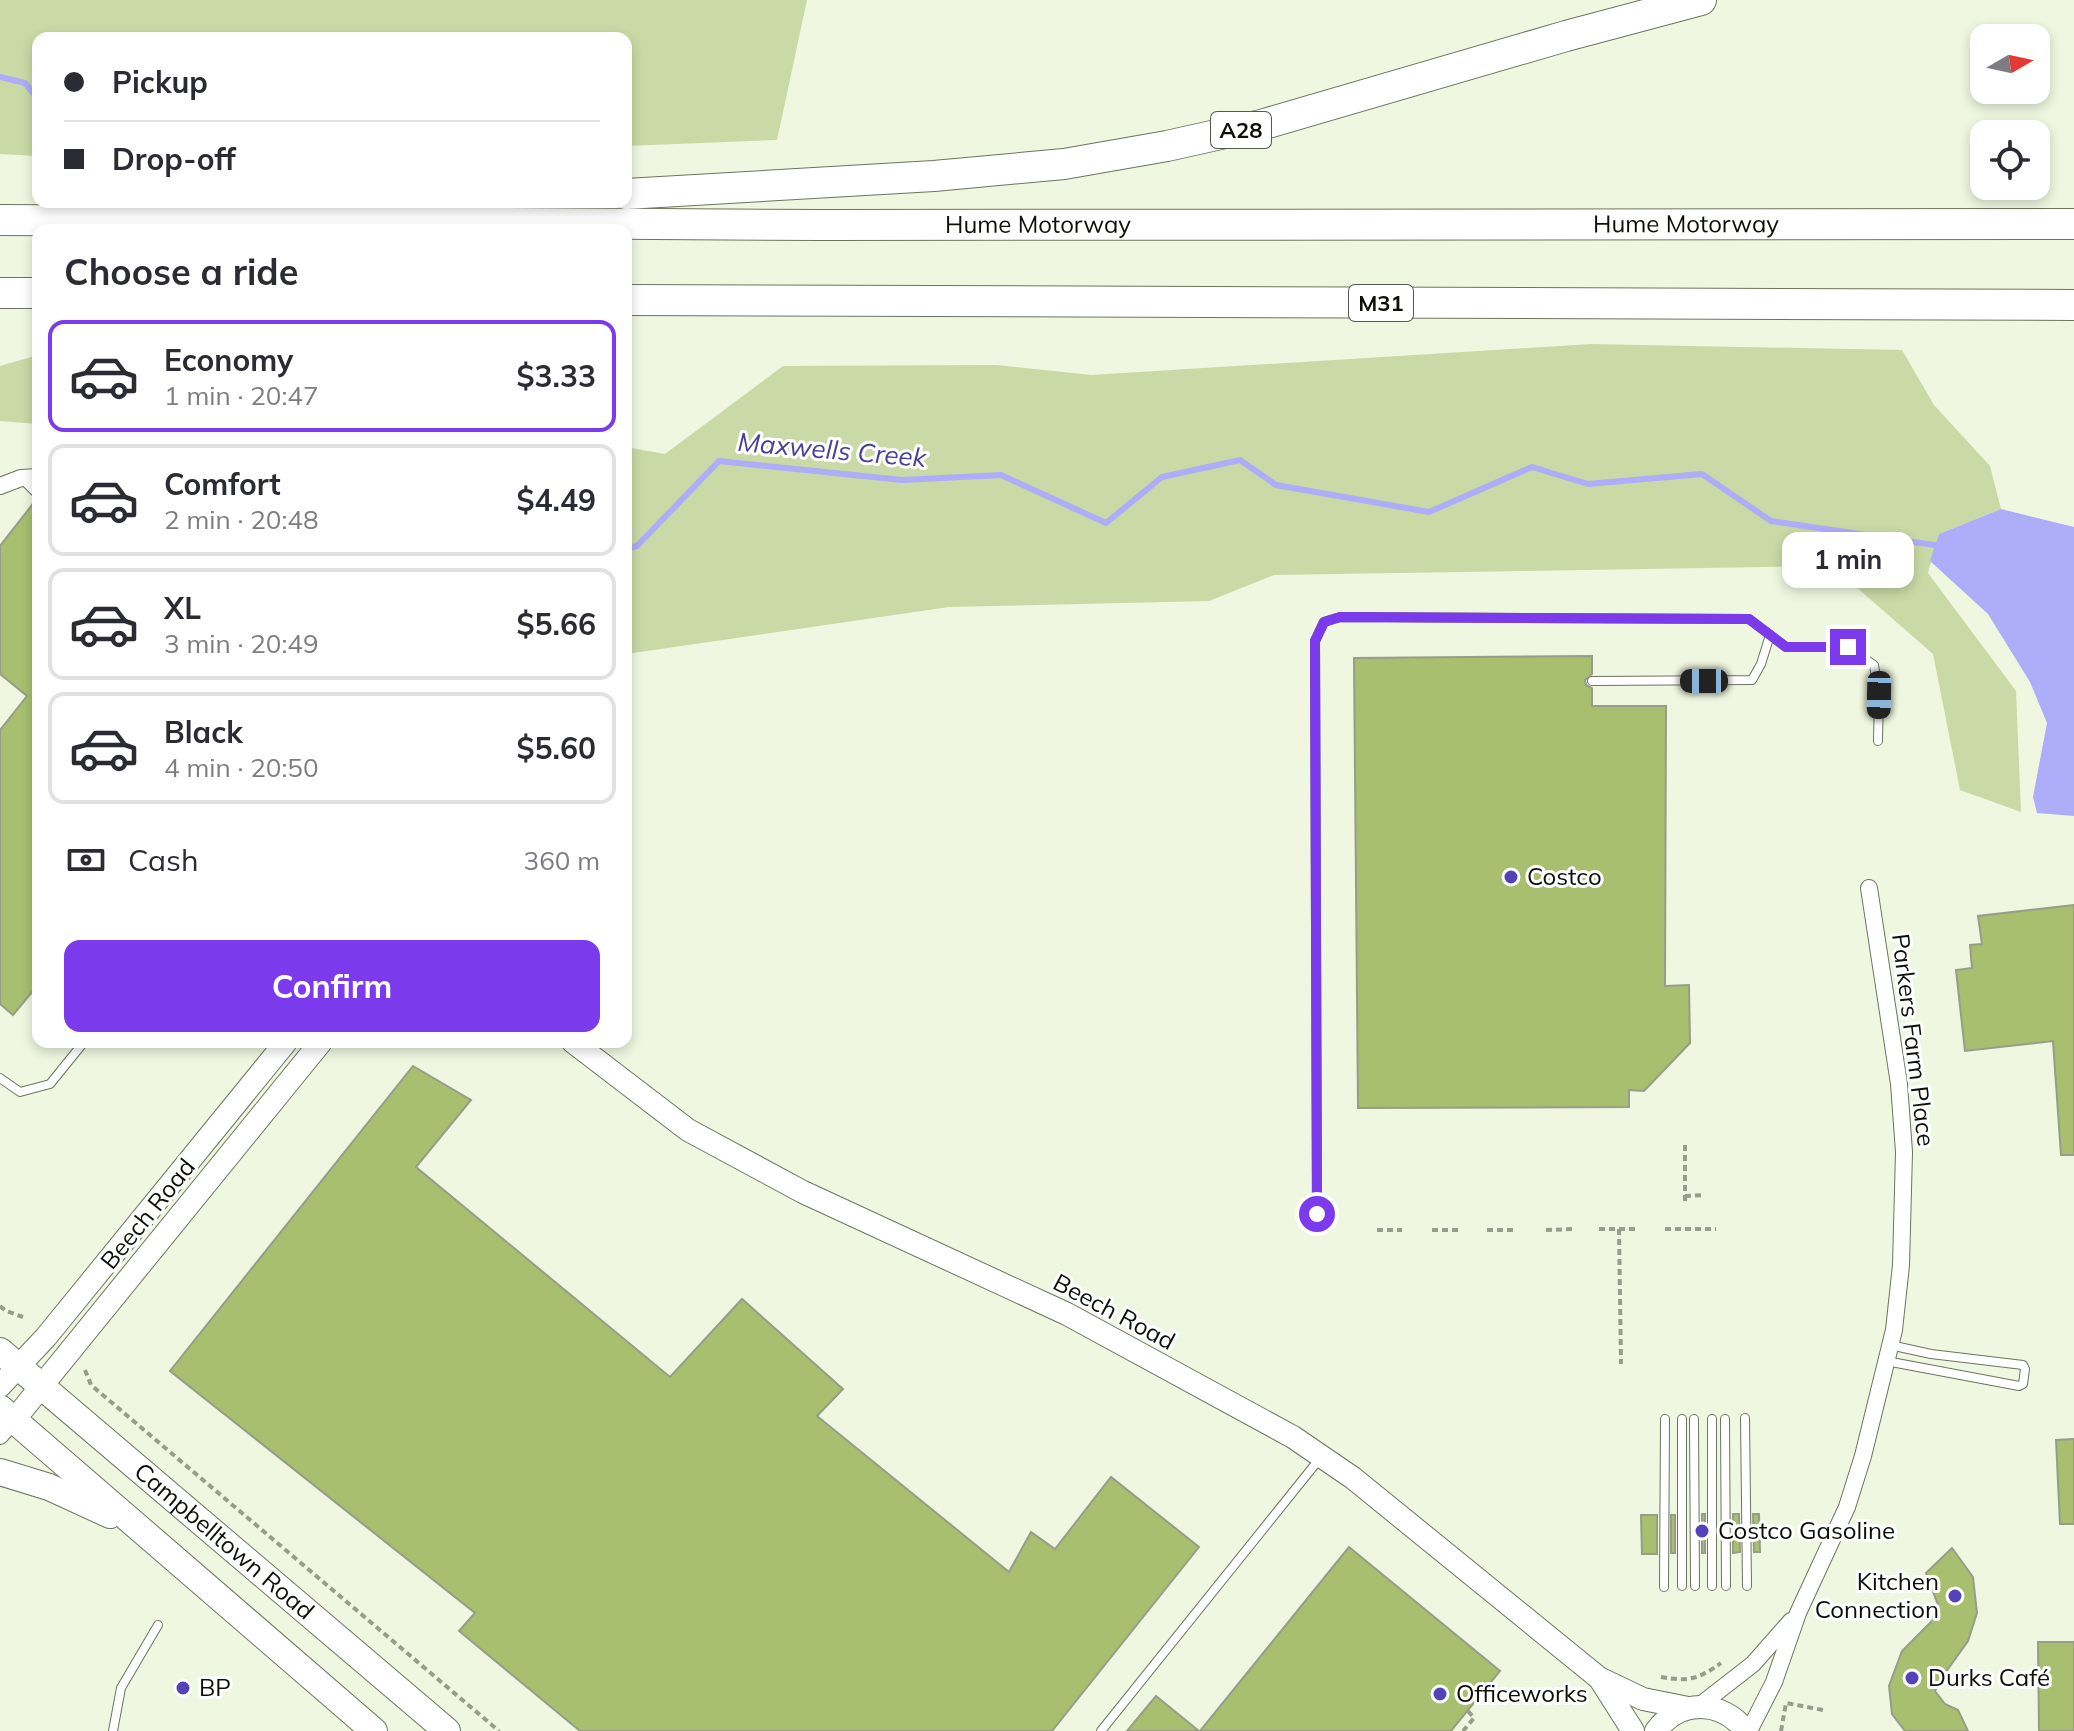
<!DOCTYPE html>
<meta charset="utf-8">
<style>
body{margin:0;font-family:Mulish,sans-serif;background:#f7f7f7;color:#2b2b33;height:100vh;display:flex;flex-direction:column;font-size:30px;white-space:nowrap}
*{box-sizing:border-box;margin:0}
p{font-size:26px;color:#7c7c81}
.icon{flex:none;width:44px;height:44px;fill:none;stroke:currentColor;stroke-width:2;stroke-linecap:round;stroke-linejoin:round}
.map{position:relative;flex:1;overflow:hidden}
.drawer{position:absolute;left:32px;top:224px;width:600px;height:824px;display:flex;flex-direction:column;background:#fff;border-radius:16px;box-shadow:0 4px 12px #0003}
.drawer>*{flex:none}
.hud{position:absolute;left:32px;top:32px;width:600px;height:176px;border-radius:16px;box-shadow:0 4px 12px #0003;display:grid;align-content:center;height:176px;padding:0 32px;background:#fff}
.needle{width:52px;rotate:81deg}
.fabs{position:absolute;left:1970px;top:24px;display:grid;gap:16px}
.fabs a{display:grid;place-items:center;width:80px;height:80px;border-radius:16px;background:#fff;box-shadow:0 4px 12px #0003;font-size:40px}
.end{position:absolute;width:36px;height:36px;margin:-18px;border:10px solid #7c3aed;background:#fff;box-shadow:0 0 0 4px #fff}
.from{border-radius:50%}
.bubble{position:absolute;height:56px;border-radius:16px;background:#fff;box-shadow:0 4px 12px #0003;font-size:26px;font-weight:700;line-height:56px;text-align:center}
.car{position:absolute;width:24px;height:48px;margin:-24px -12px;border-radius:10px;box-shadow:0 0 6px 2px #0007;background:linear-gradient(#222 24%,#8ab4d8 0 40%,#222 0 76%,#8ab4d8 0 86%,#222 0)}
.hud b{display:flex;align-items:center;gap:28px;height:76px;font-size:30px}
.hud b+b{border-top:2px solid #e1e1e2}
.hud i{width:20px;height:20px;background:#2b2b33}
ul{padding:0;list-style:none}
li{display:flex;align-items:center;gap:24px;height:112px;margin:0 16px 12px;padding:0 16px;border:4px solid #e1e1e2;border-radius:16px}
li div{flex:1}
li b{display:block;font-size:30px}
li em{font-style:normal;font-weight:700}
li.on{border-color:#7c3aed}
li>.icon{width:72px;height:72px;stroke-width:1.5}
h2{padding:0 32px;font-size:36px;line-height:96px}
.pay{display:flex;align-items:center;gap:20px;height:88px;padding:0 32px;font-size:30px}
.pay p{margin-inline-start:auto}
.button{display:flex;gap:16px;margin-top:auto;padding:16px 32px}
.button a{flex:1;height:92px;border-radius:16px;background:#7c3aed;color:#fff;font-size:32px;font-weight:700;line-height:92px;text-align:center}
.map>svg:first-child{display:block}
.green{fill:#c9daa6}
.water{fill:#adadf9}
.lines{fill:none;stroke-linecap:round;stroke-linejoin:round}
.stream{stroke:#adadf9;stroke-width:6}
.building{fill:#a7bf6f;stroke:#969d88;stroke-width:2}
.lane-casing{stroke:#6d7460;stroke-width:10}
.street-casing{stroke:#6d7460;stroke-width:18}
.secondary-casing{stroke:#6d7460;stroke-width:24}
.primary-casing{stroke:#6d7460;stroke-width:28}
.highway-casing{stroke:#6d7460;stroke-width:32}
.path{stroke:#979d8c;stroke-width:4;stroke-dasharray:6 4;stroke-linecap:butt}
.lane{stroke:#fff;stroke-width:8}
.street{stroke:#fff;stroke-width:16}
.secondary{stroke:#fff;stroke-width:22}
.primary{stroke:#fff;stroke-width:26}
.highway{stroke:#fff;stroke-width:30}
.route{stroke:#7c3aed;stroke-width:10}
.poi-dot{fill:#5442b9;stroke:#fff;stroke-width:3}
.labels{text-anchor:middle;stroke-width:6;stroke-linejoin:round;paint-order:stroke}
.shield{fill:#fff;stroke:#565852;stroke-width:2}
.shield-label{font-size:22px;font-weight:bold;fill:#0d1008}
.street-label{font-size:24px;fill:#0d1008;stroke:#fff}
.poi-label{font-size:24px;fill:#0d1008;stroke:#fff;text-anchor:start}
.water-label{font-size:26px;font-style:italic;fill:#4a4098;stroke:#fff}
</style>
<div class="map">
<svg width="2074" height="1731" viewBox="0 0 2074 1731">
<rect width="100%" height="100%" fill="#eff7e0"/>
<g class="green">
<polygon points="0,0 807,0 777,140 626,146 626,38 38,38 38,156 0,154"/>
<polygon points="1591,344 1902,350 1934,405 1990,466 2001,509 1939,534 1928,573 2016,691 2021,812 1960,790 1933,654 1832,566 1274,575 1209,601 949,607 626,654 626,447 665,454 783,366 996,365 1091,375"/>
<polygon points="38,355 38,424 0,421 0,366"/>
</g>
<polygon class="water" points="2001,509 2074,527 2074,816 2037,813 2033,797 2047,723 2030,682 1988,614 1930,561 1939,534"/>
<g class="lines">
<g class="stream">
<polyline points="0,77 25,83 38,99"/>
<polyline points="626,549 637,546 719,461 902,480 1001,475 1106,523 1162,477 1240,460 1276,485 1429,512 1532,467 1588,484 1702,474 1771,521 1941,546"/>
</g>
</g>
<g class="building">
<polygon points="35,501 38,502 38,985 13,1015 0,1004 0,730 27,696 0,674 0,546"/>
<polygon points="1592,656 1592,674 1585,680 1586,685 1592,688 1592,706 1666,706 1665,986 1689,985 1690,1043 1644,1091 1629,1090 1629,1107 1358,1108 1354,658"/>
<polygon points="2074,905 2074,1155 2061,1155 2053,1041 1965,1051 1956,970 1972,968 1970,945 1982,944 1978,916"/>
<polygon points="413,1066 471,1100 416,1167 670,1377 742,1299 843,1389 817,1416 1009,1572 1031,1532 1055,1549 1111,1477 1199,1547 1052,1731 580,1731 459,1631 475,1613 170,1371"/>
<polygon points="2074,1439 2074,1524 2060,1524 2056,1440"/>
<rect x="1702" y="1514" width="3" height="39"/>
<polygon points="1733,1514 1739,1514 1740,1552 1733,1553"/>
<polygon points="1753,1514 1759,1514 1760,1552 1754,1552"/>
<polygon points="1641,1515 1657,1515 1657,1554 1642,1554"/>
<rect x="1671" y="1515" width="4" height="38"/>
<polygon points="1349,1547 1500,1671 1451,1731 1200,1731"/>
<polygon points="1952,1548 1973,1577 1977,1613 1968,1641 1941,1679 1935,1691 1945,1704 1958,1710 1968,1731 1905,1731 1892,1714 1889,1686 1902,1651 1931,1622 1938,1605 1926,1573"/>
<polygon points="2038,1642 2074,1642 2074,1731 2039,1731"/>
<polygon points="1156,1696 1199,1731 1127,1731"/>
</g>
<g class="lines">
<defs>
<g id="lane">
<polyline points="22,479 38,495"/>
<polyline points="1592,681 1752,680 1761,664 1770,635"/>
<polyline points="0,1078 20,1092 50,1084 84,1042"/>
<polyline points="1317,1214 1315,641 1324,622 1340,617 1749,619 1786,647 1848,647 1874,665 1879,695 1878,741"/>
<polyline points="1886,1361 2019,1386 2023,1384 2025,1369 2023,1365 1931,1354 1890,1345"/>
<polyline points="1745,1418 1747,1586"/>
<polyline points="1694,1419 1695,1586"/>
<polyline points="1712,1419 1712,1586"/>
<polyline points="1725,1419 1726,1586"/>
<polyline points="1682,1586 1682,1419"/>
<polyline points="1664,1587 1665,1419"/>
<polyline points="113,1731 121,1688 158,1625"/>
<polyline points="1101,1731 1321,1457"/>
</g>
<g id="street">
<polyline points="0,486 21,478 38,477"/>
<polyline points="0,1436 14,1420"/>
<polyline points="1699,1706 1753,1664 1791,1621"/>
<polyline points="1749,1731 1774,1682 1798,1613 1847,1507 1863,1456 1894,1330 1901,1265 1904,1152 1899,1084 1869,888"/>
</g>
<g id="secondary">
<polyline points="573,1042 688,1130 803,1192 1067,1314 1293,1437 1353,1478 1599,1678 1643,1699 1688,1708"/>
<polyline points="0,1386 46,1337 286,1042"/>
<polyline points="14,1420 321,1042"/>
<polyline points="1600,1679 1633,1731"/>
<path d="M1656 1731C1680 1698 1722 1700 1746 1731"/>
</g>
<g id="primary">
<path id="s1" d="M0 1351 447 1731"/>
<polyline points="0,1408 374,1731"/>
<polyline points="0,1472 49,1487 110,1515"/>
</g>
<g id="highway">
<polyline points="626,194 934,176 1064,164 1167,146 1261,125 1566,36 1701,0"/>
<path id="s2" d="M0 220 821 225 2074 224"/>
<polyline points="0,293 38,293"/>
<polyline points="626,300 2074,305"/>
</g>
</defs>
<use href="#lane" class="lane-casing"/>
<use href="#street" class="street-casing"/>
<use href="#secondary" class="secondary-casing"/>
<use href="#primary" class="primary-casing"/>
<use href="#highway" class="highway-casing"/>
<g class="path">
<polyline points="1685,1196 1704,1195"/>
<polyline points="1685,1201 1685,1142"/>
<polyline points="1599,1229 1639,1229"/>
<polyline points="1619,1229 1621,1364"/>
<polyline points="1665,1229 1716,1229"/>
<polyline points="1377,1230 1402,1230"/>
<polyline points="1432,1230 1461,1230"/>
<polyline points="1487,1230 1516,1230"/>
<polyline points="1546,1230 1573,1229"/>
<polyline points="0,1306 6,1311 23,1317"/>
<polyline points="85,1370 91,1385 499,1731"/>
<path d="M1661 1677C1688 1682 1699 1679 1721 1663"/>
<polyline points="1463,1731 1474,1718 1468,1711"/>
<polyline points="1781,1731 1786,1703 1823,1710"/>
</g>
<use href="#lane" class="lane"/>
<use href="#street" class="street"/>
<use href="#secondary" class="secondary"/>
<use href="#primary" class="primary"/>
<use href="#highway" class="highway"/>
</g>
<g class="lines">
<polyline class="route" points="1317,1214 1315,641 1324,622 1340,617 1749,619 1786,647 1848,647"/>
</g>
<g class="poi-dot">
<circle cx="1511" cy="877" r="8"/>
<circle cx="1702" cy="1531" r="8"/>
<circle cx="1955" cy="1596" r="8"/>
<circle cx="1912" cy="1678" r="8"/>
<circle cx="183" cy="1688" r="8"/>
<circle cx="1440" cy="1694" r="8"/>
</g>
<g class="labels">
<g class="shield">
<rect x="1211" y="112" width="60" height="36" rx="6"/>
<rect x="1349" y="285" width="64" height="36" rx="6"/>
</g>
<g class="shield-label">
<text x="1241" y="138">A28</text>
<text x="1381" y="311">M31</text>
</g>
<g class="street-label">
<text dy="8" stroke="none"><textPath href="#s2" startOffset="1038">Hume Motorway</textPath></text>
<text dy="8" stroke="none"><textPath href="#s2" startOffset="1686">Hume Motorway</textPath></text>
<text transform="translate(1913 1040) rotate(83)" y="8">Parkers Farm Place</text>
<text transform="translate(148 1214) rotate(-51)" y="8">Beech Road</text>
<text transform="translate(1114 1312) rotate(28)" y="8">Beech Road</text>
<text dy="8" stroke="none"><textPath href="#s1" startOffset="294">Campbelltown Road</textPath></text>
</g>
<g class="poi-label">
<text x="1527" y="885">Costco</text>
<text x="1718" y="1539">Costco Gasoline</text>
<text x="1939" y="1590" text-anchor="end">Kitchen<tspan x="1939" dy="28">Connection</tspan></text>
<text x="1928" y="1686">Durks Café</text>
<text x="199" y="1696">BP</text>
<text x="1456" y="1702">Officeworks</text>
</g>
<g class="water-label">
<text transform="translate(832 450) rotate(5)" y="9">Maxwells Creek</text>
</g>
</g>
</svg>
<div class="fabs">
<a><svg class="needle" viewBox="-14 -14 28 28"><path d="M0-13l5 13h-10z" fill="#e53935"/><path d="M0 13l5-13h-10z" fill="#7c7c81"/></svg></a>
<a><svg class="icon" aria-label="locate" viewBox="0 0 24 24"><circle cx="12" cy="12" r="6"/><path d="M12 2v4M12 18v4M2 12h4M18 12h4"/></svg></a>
</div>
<i class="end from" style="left:1317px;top:1214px"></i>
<i class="end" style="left:1848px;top:647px"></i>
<div class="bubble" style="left:1782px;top:532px;width:132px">1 min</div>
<i class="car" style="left:1704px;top:681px;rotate:270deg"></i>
<i class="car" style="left:1879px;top:695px;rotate:181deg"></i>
<div class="hud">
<b><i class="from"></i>Pickup</b>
<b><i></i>Drop-off</b>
</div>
<section class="drawer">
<h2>Choose a ride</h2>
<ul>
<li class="on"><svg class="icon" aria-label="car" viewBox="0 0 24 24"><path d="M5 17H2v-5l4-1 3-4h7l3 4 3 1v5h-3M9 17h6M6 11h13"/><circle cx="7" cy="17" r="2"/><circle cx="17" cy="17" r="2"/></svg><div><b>Economy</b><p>1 min · 20:47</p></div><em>$3.33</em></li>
<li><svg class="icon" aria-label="car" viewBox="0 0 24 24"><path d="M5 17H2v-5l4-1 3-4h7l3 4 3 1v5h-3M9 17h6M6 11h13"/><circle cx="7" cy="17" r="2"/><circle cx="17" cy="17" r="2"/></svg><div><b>Comfort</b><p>2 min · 20:48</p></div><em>$4.49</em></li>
<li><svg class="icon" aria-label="car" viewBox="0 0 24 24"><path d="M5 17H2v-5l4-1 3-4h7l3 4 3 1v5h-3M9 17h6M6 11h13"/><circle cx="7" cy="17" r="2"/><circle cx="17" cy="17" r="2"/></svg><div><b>XL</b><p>3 min · 20:49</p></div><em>$5.66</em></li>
<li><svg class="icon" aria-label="car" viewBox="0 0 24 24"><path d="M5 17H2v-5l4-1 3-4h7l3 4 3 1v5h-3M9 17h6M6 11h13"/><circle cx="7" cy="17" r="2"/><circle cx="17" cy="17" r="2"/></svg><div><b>Black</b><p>4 min · 20:50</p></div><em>$5.60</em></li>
</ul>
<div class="pay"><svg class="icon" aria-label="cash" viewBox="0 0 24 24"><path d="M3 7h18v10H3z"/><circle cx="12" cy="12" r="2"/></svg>Cash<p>360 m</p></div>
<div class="button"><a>Confirm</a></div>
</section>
</div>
